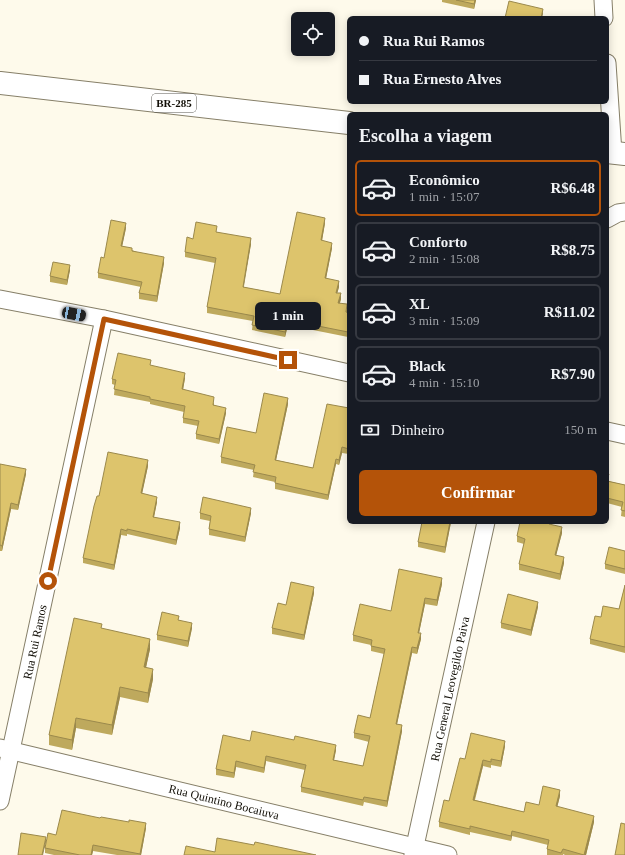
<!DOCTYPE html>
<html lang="pt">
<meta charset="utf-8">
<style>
body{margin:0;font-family:"Times New Roman",serif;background:#20242c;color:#f1f3f6;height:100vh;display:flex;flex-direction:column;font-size:15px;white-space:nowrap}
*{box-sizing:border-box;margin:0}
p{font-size:13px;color:#9ea1a6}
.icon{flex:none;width:22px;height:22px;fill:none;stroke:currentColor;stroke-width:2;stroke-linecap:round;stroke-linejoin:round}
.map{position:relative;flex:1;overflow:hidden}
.drawer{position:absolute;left:347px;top:112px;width:262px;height:412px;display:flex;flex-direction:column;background:#171b24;border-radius:6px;box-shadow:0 2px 10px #0003}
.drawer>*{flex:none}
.hud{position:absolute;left:347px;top:16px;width:262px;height:88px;border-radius:6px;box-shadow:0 2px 10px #0003;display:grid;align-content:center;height:88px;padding:0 12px;background:#171b24}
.controls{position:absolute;left:291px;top:12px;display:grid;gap:8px}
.controls a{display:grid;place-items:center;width:44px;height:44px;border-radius:6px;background:#171b24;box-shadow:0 2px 10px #0003;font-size:20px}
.end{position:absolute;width:18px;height:18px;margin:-9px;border:5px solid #b45309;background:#fff;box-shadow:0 0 0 2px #fff}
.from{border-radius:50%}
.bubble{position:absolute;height:28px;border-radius:6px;background:#171b24;box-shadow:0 2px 10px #0003;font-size:13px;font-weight:600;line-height:28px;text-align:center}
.car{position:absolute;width:12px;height:24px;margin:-12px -6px;border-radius:5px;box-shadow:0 0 3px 1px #0007;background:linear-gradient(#222 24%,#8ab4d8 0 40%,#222 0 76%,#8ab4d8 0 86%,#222 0)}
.hud b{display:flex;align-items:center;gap:14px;height:38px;font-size:15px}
.hud b+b{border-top:1px solid #363941}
.hud i{width:10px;height:10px;background:#f1f3f6}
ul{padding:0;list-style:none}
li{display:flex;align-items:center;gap:12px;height:56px;margin:0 8px 6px;padding:0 4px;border:2px solid #363941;border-radius:6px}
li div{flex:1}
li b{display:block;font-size:15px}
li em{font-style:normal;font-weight:600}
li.on{border-color:#b45309}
li>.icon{width:36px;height:36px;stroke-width:1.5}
h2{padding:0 12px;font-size:18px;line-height:48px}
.pay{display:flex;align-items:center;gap:10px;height:44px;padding:0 12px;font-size:15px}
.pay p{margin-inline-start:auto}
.primary-button{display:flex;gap:8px;margin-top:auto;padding:8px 12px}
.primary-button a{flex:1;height:46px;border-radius:6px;background:#b45309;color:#fff;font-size:16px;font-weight:600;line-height:46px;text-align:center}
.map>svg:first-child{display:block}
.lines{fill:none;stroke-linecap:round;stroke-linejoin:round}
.minor-casing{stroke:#867f68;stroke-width:19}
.trunk-casing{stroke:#867f68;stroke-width:24}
.minor{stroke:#fff;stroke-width:17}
.trunk{stroke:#fff;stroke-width:22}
.wall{fill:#bea95d}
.shaded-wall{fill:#9b894c}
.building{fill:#ddc46c;stroke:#9b894c}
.route{stroke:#b45309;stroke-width:5}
.labels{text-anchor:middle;stroke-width:3;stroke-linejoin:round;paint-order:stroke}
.shield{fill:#fff;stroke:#595751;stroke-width:1}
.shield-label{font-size:11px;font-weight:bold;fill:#120f07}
.street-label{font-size:12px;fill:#120f07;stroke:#fff}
</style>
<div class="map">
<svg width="625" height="855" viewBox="0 0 625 855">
<rect width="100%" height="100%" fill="#fefaeb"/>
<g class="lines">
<defs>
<g id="minor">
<polyline points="603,0 604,18"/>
<polyline points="607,63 613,153"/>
<polyline points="607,219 618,213 625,212"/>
<polyline points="0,299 104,319 349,373"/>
<polyline points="607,431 625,435"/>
<polyline points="0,748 448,855"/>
<polyline points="0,801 104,319"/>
<polyline points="413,855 486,522"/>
</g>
<g id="trunk">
<polyline points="0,83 349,123"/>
<polyline points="607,152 625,154"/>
</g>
</defs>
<use href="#minor" class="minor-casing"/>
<use href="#trunk" class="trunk-casing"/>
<use href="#minor" class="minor"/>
<use href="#trunk" class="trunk"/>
</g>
<g class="wall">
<polygon points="442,0 476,0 474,9 442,2"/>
<polygon points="325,223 322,241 332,248 326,278 339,287 337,293 341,299 340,303 347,310 347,312 349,313 349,334 348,337 288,325 285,337 252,330 253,321 207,313 207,307 215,263 185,257 185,252 193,239 217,232 251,244 243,287 280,294"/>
<polygon points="126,228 122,246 164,263 157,302 139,299 139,293 141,287 98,278 98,273 104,258"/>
<polygon points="70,270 67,285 50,282 50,276"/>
<polygon points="151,366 185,378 183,390 214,403 214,405 226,413 219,444 196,439 196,434 198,426 183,423 183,418 184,412 150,404 150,402 114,395 115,385 112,384 112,379"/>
<polygon points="288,404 276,460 313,468 349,408 349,454 342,453 339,465 336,464 328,500 275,489 275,482 253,477 254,470 221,463 221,457 256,433"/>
<polygon points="0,464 26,474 18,510 11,509 2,551 0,551"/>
<polygon points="148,466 142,493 157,502 154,517 180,528 176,545 127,534 127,536 121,535 114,570 83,563 83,558 99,496"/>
<polygon points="607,473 609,479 608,481 625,485 625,517 621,516 622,507 607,503"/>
<polygon points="200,513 251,513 245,542 209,535 209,529 210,521 200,519"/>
<polygon points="451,522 445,553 418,547 418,542"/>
<polygon points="549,524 562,533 556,555 564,563 560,580 519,570 519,564 524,544 517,542 517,536"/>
<polygon points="625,551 625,574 605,569 605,564"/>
<polygon points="442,584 437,606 425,604 419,633 421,639 417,654 412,653 397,724 402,731 387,807 364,802 363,806 301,792 301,787 305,770 266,761 264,773 236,767 234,778 216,775 216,769 250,741 336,750 334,760 363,766 369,742 354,738 354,733 370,718 384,654 371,651 371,645 353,641 353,635 391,611"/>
<polygon points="625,585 625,653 590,644 590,639 601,617 619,609"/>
<polygon points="314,593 304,640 272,634 272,628 286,605"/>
<polygon points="538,607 531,636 501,628 501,623"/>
<polygon points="179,620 192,628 188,647 157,640 157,635"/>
<polygon points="102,629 150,649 146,667 153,679 148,703 120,697 112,735 76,728 72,750 49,745 49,735"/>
<polygon points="505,746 501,767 491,765 491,768 483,766 475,800 524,812 539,805 560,796 557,807 594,822 586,855 565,855 563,854 563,855 547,855 547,849 548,845 512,836 511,841 470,832 470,835 439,827 439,822 449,801 465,759"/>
<polygon points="146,828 141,855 117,855 93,851 92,855 54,855 45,853 45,848 56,835"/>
</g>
<g class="shaded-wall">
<polygon points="475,0 476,0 474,9 474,4"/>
<polygon points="543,9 543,14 542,18 541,18"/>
<polygon points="325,218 325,223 321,246 321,240"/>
<polygon points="126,223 126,228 121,252 121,246"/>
<polygon points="251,238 251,244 243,292 243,287"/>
<polygon points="332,243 332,248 325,284 325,278"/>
<polygon points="164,257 164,263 157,302 157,296"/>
<polygon points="70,265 70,270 67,285 67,280"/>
<polygon points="339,281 339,287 336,298 336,293"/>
<polygon points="341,293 341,299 338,308 338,303"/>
<polygon points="288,320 288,325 285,337 285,332"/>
<polygon points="185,373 185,378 182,395 182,389"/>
<polygon points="288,398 288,404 275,465 275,460"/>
<polygon points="226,408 226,413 219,444 219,439"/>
<polygon points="342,447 342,453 339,465 339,460"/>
<polygon points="336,459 336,464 328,500 328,495"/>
<polygon points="148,460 148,466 141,499 141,493"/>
<polygon points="26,469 26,474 18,510 18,505"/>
<polygon points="157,497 157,502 153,522 153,517"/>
<polygon points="11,503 11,509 2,551 2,546"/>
<polygon points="251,508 251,513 245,542 245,537"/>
<polygon points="180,522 180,528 176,545 176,540"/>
<polygon points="450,522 451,522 445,553 445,547"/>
<polygon points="562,527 562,533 555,560 555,555"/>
<polygon points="121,529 121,535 114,570 114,565"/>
<polygon points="564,557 564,563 560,580 560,574"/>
<polygon points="442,578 442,584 437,606 437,600"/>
<polygon points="314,587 314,593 304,640 304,635"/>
<polygon points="425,598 425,604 418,638 418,633"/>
<polygon points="538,602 538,607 531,636 531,630"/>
<polygon points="192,623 192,628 188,647 188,641"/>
<polygon points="421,633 421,639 417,654 417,648"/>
<polygon points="150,639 150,649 144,677 144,667"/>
<polygon points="412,647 412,653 396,729 396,724"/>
<polygon points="153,669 153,679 148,703 148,693"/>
<polygon points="120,687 120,697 112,735 112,725"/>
<polygon points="76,718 76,728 72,750 72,740"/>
<polygon points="402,725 402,731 387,807 387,801"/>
<polygon points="505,741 505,746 501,767 501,761"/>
<polygon points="336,745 336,750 333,765 333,760"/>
<polygon points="266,756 266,761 264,773 264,768"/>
<polygon points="483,760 483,766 473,805 473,800"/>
<polygon points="236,761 236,767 234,778 234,773"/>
<polygon points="560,790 560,796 556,812 556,806"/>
<polygon points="594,816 594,822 586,855 584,855"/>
<polygon points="146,823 146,828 141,855 140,855"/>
<polygon points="512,831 512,836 511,841 511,836"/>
<polygon points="46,837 46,842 43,855 42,855"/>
<polygon points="93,845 93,851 92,855 91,855"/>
</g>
<g class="building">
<polygon points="456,0 475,0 474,4"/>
<polygon points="509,1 543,9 541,18 505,18"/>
<polygon points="297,212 325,218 321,240 332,243 325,278 339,281 336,293 341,293 338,303 347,304 346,312 349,313 349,328 348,332 288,320 285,332 252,325 254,316 207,307 216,258 185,252 187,237 193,239 196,222 217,226 216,232 251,238 243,287 280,294"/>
<polygon points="111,220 126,223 121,246 132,248 132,251 164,257 157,296 139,293 142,282 98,273 101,257 104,258"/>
<polygon points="53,262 70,265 67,280 50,276"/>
<polygon points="118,353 151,360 150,365 185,373 182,389 214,397 213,405 226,408 219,439 196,434 199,421 183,418 185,406 150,399 150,397 114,389 116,380 112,379"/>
<polygon points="264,393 288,398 275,460 313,468 327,404 349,408 348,417 349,417 349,449 342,447 339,460 336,459 328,495 275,483 276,477 253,472 255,465 221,457 227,427 256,433"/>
<polygon points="108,452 148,460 141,493 157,497 153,517 180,522 176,540 127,529 127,531 121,529 114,565 83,558 94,506 97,496 99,496"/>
<polygon points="0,464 26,469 18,505 11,503 2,546 0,545"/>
<polygon points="607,473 609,474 607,480"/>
<polygon points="607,481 625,485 625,511 621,510 623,502 607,498"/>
<polygon points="203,497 251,508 245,537 209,529 211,516 200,513"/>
<polygon points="422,522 450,522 445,547 418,542"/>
<polygon points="520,522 546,522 549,523 549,524 562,527 555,555 564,557 560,574 519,564 525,539 517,536"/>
<polygon points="609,547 625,551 625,569 605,564"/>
<polygon points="399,569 442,578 437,600 425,598 418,633 421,633 417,648 412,647 396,724 402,725 387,801 364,797 363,800 301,787 306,765 266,756 264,768 236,761 234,773 216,769 223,735 250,741 252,731 294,740 295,736 336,745 333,760 363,766 370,736 354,733 358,715 370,718 385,649 371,646 372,640 353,635 360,604 391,611"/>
<polygon points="291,582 314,587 304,635 272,628 278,603 286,605"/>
<polygon points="625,585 625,647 590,639 595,616 601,617 603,606 619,609"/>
<polygon points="508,594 538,602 531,630 501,623"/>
<polygon points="162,612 179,616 178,620 192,623 188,641 157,635"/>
<polygon points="74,618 102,624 101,628 150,639 144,667 153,669 148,693 120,687 112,725 76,718 72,740 49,735"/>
<polygon points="471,733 505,741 501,761 491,759 491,762 483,760 473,800 524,812 526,802 539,805 543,786 560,790 556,806 594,816 584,855 563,849 561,853 547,849 549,840 512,831 511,836 470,826 470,829 439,822 444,800 449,801 460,758 465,759"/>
<polygon points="62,810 100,818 101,817 129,822 129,820 146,823 140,854 93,845 91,855 80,855 45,848 48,833 56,835"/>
<polygon points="621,823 625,824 625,855 615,855"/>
<polygon points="21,833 46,837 42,855 18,855"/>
<polygon points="217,838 254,845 255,842 316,855 184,855 186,846 215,852"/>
</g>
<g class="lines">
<polyline class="route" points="48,581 104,319 288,360"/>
</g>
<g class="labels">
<rect class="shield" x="152" y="94" width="44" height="18" rx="3"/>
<g class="shield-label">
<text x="174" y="107">BR-285</text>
</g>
<g class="street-label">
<text transform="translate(35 642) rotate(-78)" y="4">Rua Rui Ramos</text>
<text transform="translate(450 689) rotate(-78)" y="4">Rua General Leovegildo Paiva</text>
<text transform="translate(224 802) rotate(14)" y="4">Rua Quintino Bocaiuva</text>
</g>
</g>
</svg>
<div class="controls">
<a><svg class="icon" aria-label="locate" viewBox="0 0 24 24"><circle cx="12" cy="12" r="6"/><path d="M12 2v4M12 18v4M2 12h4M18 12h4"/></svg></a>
</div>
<i class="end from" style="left:48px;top:581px"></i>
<i class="end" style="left:288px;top:360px"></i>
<div class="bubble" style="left:255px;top:302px;width:66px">1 min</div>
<i class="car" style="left:74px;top:314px;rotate:101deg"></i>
<div class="hud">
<b><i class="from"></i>Rua Rui Ramos</b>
<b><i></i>Rua Ernesto Alves</b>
</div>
<section class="drawer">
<h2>Escolha a viagem</h2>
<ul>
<li class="on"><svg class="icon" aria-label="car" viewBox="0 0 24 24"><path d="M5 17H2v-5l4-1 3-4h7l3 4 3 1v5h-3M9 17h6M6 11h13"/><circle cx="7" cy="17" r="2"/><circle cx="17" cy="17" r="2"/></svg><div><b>Econômico</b><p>1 min · 15:07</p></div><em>R$6.48</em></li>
<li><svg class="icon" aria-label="car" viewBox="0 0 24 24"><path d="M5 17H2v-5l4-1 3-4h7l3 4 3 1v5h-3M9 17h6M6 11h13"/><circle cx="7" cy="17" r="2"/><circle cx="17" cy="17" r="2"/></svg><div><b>Conforto</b><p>2 min · 15:08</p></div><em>R$8.75</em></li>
<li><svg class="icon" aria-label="car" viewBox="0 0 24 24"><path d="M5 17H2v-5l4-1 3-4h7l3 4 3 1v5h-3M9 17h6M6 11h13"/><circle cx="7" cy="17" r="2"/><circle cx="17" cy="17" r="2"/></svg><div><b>XL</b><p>3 min · 15:09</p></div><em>R$11.02</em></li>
<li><svg class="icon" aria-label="car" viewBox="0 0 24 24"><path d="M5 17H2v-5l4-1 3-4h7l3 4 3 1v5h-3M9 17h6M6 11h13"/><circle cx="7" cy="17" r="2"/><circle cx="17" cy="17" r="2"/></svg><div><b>Black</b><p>4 min · 15:10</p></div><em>R$7.90</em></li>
</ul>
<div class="pay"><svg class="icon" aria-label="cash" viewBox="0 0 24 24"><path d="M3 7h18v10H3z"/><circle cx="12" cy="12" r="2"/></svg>Dinheiro<p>150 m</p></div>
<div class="primary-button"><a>Confirmar</a></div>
</section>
</div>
